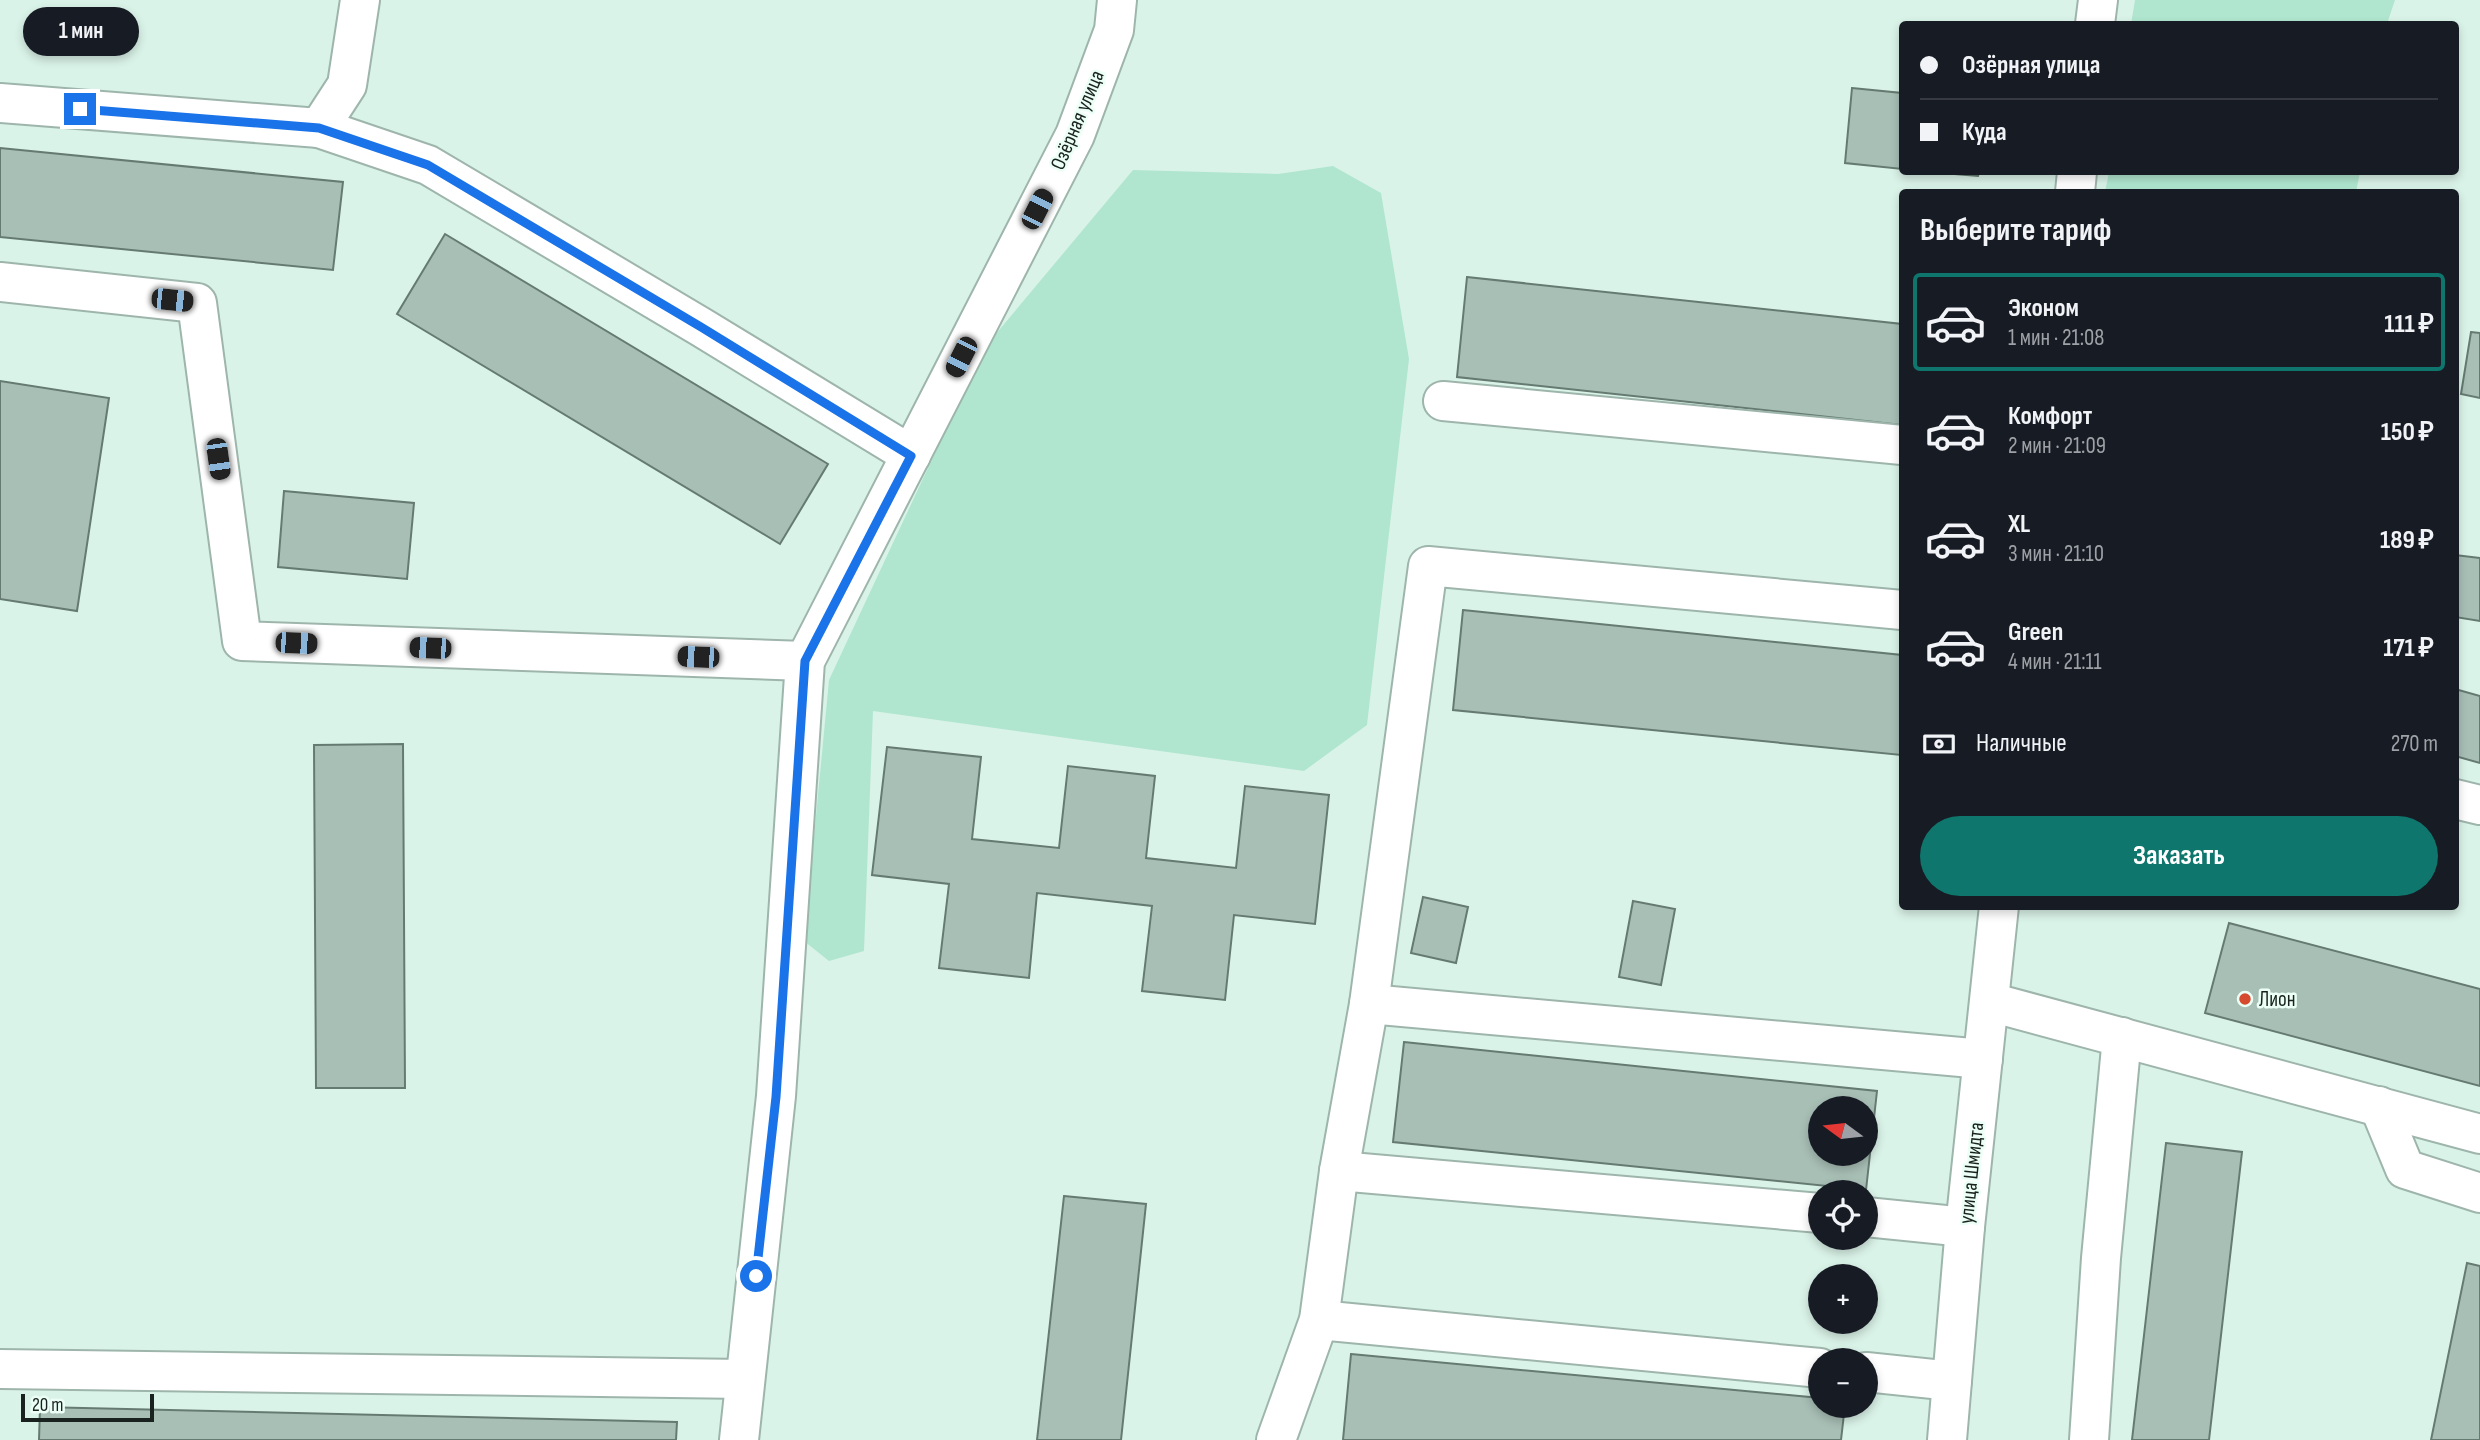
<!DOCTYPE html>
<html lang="ru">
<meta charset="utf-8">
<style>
body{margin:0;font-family:"Sofia Sans Condensed",sans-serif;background:#20242c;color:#f1f3f6;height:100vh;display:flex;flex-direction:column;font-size:26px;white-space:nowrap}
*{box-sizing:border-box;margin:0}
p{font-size:23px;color:#9ea1a6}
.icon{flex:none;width:38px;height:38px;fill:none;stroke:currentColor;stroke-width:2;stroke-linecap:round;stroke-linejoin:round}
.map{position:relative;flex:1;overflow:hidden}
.panel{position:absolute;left:1899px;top:189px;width:560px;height:721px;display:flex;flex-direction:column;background:#171b24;border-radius:7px;box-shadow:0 4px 10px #0003}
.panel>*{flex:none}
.hud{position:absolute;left:1899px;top:21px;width:560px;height:154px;border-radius:7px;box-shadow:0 4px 10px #0003;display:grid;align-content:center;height:154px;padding:0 21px;background:#171b24}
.needle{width:46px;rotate:285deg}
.tools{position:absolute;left:1808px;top:1096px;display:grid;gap:14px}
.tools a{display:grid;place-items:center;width:70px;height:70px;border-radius:50%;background:#171b24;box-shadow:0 4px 10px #0003;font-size:35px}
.scale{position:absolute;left:21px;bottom:18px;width:133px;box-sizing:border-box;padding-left:7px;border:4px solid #19221e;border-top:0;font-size:19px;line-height:24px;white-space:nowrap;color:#19221e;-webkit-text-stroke:5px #ebfff6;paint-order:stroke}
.end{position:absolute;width:32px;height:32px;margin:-16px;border:9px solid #1a73e8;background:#fff;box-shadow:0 0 0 4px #fff}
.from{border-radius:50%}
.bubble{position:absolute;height:49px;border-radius:24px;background:#171b24;box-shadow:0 4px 10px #0003;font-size:23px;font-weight:700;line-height:49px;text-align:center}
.car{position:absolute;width:21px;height:42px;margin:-21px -10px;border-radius:9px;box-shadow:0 0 5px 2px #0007;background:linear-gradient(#222 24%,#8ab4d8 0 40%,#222 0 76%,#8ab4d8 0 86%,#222 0)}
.hud b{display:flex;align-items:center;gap:24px;height:66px;font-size:26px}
.hud b+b{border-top:2px solid #363941}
.hud i{width:18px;height:18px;background:#f1f3f6}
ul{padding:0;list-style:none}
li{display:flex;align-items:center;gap:21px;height:98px;margin:0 14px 10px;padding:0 7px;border:4px solid transparent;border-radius:7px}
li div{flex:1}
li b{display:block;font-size:26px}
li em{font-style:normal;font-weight:700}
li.active{border-color:#0f766e}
li>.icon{width:63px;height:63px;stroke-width:1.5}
h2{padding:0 21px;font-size:32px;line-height:84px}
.pay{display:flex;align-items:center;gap:18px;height:77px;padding:0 21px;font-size:26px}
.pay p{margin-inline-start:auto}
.primary-button{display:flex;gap:14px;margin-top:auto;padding:14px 21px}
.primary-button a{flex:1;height:80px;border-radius:42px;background:#0f766e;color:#fff;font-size:28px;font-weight:700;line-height:80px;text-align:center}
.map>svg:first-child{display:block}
.green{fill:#b0e6d0}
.building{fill:#a8bfb6;stroke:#657b72;stroke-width:2;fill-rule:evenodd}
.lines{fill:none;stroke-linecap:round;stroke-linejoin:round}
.minor-casing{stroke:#9eb5ac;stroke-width:42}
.minor{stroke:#fff;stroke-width:38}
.route{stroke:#1a73e8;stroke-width:9}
.poi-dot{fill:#d64b2f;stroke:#ebfff6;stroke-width:2.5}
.labels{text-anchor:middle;stroke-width:5;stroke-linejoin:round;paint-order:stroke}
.street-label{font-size:21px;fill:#19221e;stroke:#ebfff6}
.poi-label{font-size:21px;fill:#19221e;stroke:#ebfff6;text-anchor:start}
</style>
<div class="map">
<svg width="2480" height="1440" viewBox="0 0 2480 1440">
<rect width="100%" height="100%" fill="#daf3e8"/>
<g class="green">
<polygon points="2135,0 2395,0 2387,24 2131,24"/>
<polygon points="1333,166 1381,193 1409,359 1367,725 1304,771 873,711 864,951 829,961 804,941 829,680 984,348 1133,170 1278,174"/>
<polygon points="2109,172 2360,172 2356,192 2105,192"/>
</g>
<g class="building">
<polygon points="1852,88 1902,93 1902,169 1845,163"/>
<polygon points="0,148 343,182 333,270 0,237"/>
<polygon points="1930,172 1979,172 1978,176"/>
<polygon points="445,234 828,464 780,544 397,314"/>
<polygon points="1467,277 1902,324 1902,425 1457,377"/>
<polygon points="2471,332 2480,333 2480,398 2461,394"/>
<polygon points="0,381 109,398 77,611 0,599"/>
<polygon points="284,491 414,503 407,579 278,567"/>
<polygon points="2455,555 2480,558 2480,621 2455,617"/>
<polygon points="1463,610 1902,655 1901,755 1453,710"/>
<polygon points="2455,689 2480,696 2480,763 2455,756"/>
<polygon points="403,744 405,1088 316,1088 314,745"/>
<polygon points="887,747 981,757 972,839 1059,848 1068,766 1155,776 1146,858 1236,868 1245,786 1329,795 1315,924 1234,915 1225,1000 1142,991 1152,906 1037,893 1029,978 939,968 949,884 872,875"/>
<polygon points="1423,897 1468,907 1456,963 1411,953"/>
<polygon points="1633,901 1675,909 1661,985 1619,977"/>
<polygon points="2229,923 2480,989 2480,1086 2205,1013"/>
<path d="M1404 1042 1877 1091 1866 1190 1393 1142ZM1820 1108H1866V1153H1820Z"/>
<polygon points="2166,1143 2242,1152 2209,1440 2132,1440"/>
<polygon points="1064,1196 1146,1204 1121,1440 1037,1440"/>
<polygon points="2467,1263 2480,1266 2480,1440 2431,1440"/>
<polygon points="1351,1354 1820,1398 1820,1405 1845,1405 1841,1440 1343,1440"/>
<polygon points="40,1407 677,1422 676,1440 39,1440"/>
</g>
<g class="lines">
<defs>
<g id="minor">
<polyline points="2095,24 2098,0"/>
<polyline points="0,103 319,128 347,85 360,0"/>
<polyline points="319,128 428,165 701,327 911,455"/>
<polyline points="2075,192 2077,172"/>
<polyline points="0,282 197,303 242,641 805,661"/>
<polyline points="1443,401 1902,445"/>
<polyline points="2455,799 2480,805"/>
<polyline points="1990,1002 2480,1134"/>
<polyline points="1369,1004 1983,1059"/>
<polyline points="2379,1106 2405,1169 2480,1193"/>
<polyline points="1339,1171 1820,1213"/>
<polyline points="1866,1217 1965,1227"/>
<polyline points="1319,1320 1820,1368"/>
<polyline points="0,1369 745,1379"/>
<polyline points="1866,1372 1952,1381"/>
<polyline points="739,1440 776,1096 805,661 1075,135 1114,30 1117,0"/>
<polyline points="1276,1440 1319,1320 1339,1171 1369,1004 1428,566 1902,610"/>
<polyline points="1947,1440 1965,1227 1999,906"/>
<polyline points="2089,1440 2101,1258 2122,1037"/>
</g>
</defs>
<use href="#minor" class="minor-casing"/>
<use href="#minor" class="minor"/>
</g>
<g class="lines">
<polyline class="route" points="80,109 319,128 428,165 701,327 911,456 805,661 776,1097 756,1276"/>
</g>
<circle class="poi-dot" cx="2245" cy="999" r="7"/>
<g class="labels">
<g class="street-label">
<text transform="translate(1077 120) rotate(-67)" y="7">Озёрная улица</text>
<text transform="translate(1971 1173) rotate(-84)" y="7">улица Шмидта</text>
</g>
<g class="poi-label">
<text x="2259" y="1006">Лион</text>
</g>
</g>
</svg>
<div class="tools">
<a><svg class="needle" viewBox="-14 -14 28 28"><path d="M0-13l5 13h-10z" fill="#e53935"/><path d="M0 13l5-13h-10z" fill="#9ea1a6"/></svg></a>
<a><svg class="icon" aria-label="locate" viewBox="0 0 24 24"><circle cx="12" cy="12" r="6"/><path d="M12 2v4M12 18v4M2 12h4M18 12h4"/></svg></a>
<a>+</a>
<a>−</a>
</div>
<div class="scale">20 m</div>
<i class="end from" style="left:756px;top:1276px"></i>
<i class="end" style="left:80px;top:109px"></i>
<div class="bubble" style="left:23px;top:7px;width:116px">1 мин</div>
<i class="car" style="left:1037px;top:209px;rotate:27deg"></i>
<i class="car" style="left:172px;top:300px;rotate:96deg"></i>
<i class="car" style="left:961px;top:357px;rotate:207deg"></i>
<i class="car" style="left:218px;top:459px;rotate:172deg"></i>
<i class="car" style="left:296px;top:643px;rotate:92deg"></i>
<i class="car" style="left:430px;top:648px;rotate:272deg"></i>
<i class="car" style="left:698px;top:657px;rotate:272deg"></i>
<div class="hud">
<b><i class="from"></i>Озёрная улица</b>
<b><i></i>Куда</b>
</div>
<section class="panel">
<h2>Выберите тариф</h2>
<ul>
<li class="active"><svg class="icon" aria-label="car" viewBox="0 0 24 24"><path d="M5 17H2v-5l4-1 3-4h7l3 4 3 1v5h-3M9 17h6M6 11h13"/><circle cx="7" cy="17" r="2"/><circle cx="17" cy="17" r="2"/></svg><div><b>Эконом</b><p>1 мин · 21:08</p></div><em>111 ₽</em></li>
<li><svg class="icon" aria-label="car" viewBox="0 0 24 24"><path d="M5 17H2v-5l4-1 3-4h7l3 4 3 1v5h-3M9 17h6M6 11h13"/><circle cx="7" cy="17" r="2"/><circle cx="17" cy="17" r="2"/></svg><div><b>Комфорт</b><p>2 мин · 21:09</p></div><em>150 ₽</em></li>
<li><svg class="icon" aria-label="car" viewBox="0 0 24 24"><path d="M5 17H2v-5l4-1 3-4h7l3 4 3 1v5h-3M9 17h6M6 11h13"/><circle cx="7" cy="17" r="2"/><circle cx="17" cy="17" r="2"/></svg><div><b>XL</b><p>3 мин · 21:10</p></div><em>189 ₽</em></li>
<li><svg class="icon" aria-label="car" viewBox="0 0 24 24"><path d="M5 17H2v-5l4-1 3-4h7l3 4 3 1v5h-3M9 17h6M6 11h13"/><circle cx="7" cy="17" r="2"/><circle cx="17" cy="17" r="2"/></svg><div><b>Green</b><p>4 мин · 21:11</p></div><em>171 ₽</em></li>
</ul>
<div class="pay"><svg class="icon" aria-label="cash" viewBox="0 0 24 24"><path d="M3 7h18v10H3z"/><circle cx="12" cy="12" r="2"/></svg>Наличные<p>270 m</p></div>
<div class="primary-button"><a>Заказать</a></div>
</section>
</div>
